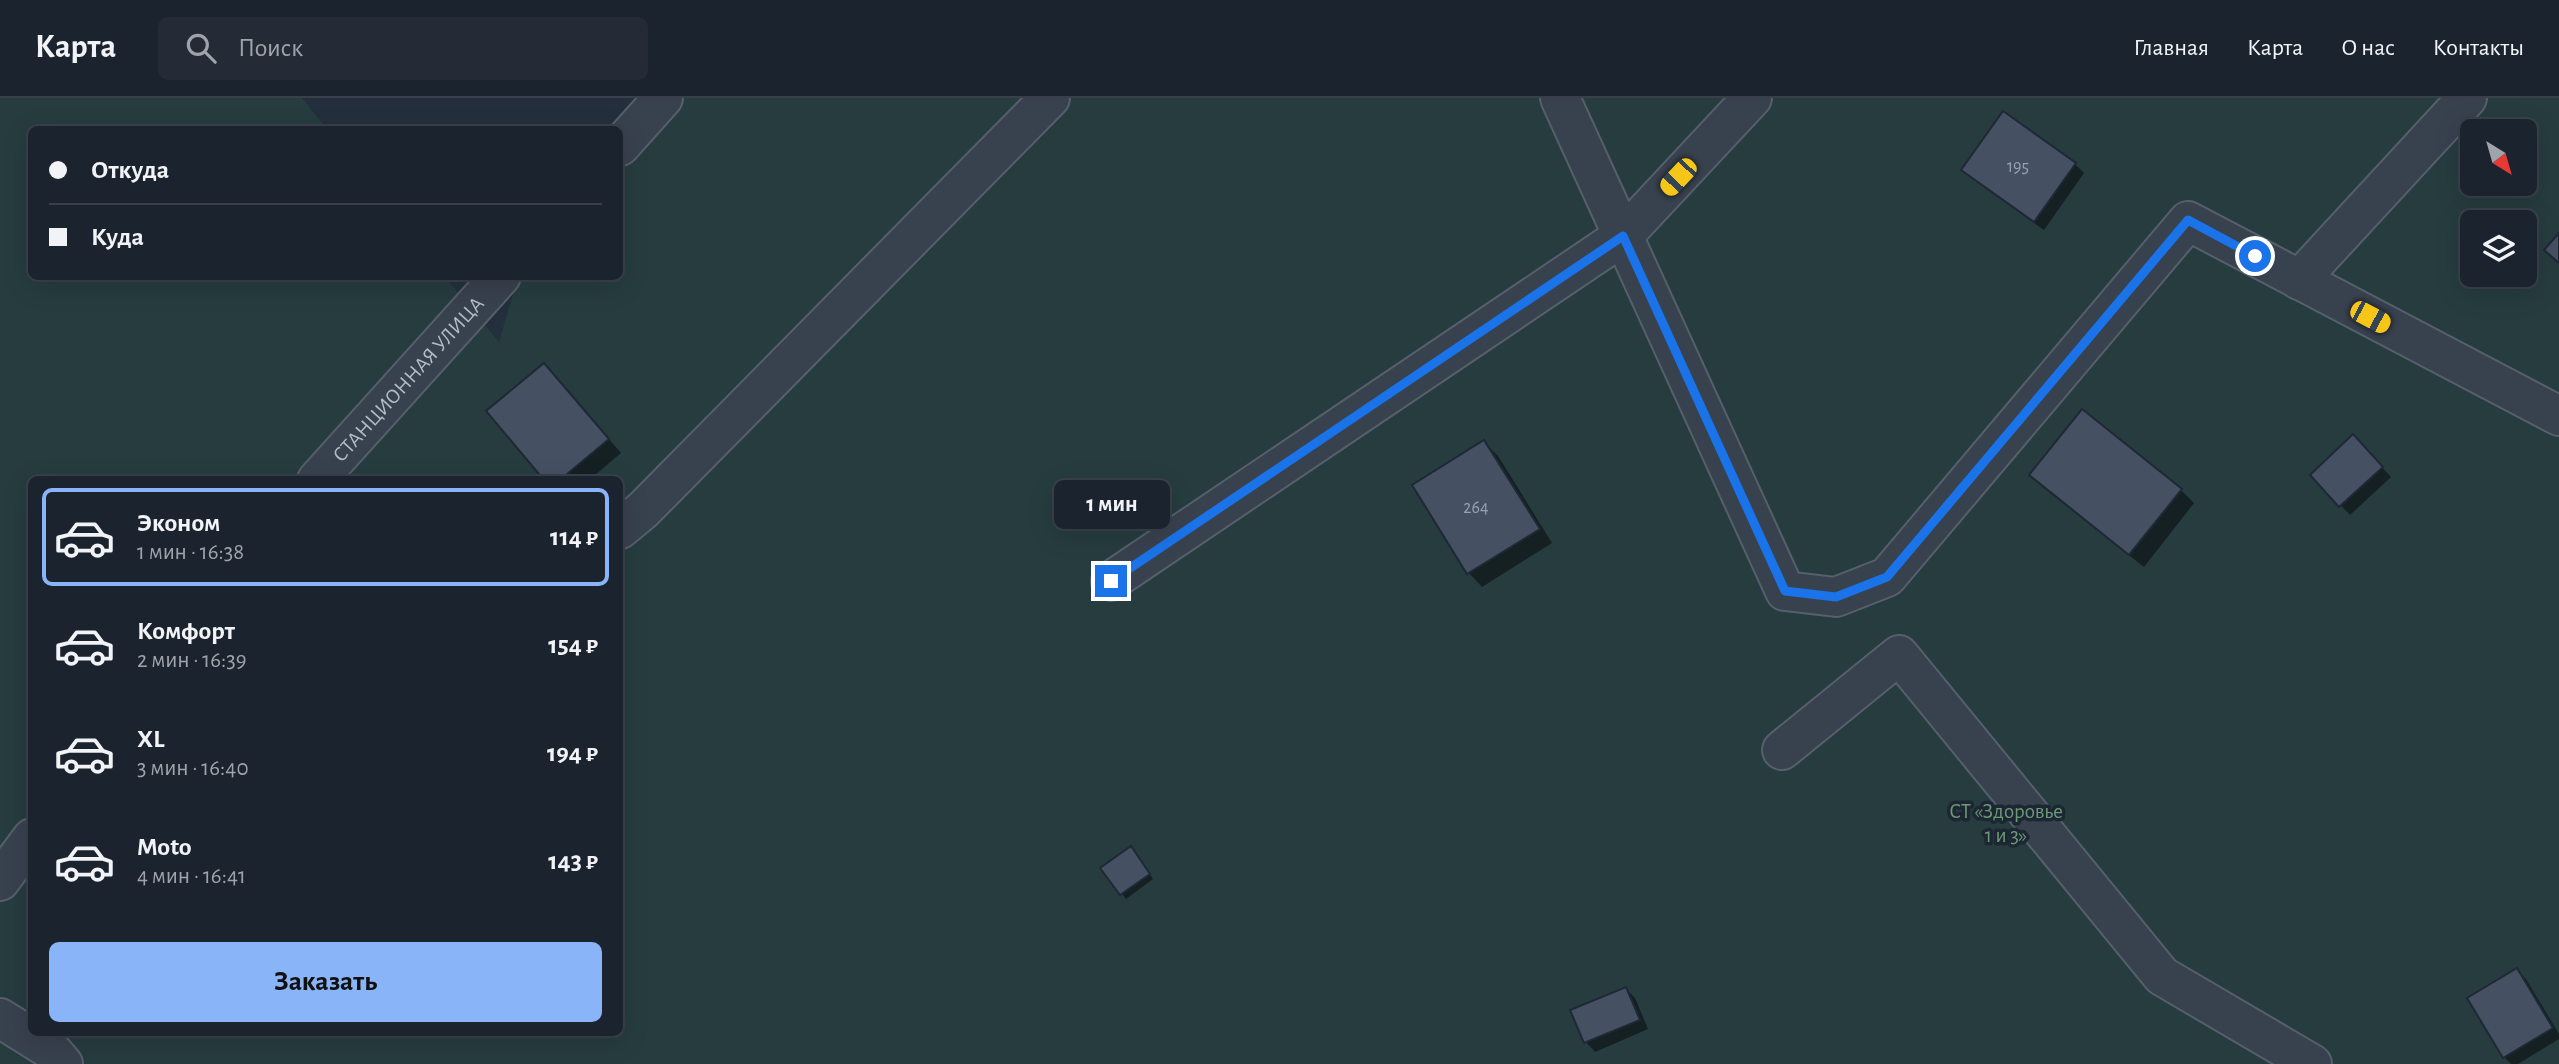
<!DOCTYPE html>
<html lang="ru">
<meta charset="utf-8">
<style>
body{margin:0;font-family:"Alegreya Sans",sans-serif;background:#242b36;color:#f1f3f6;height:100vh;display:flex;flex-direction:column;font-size:26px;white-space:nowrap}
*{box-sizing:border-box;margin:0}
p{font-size:23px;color:#a0a4aa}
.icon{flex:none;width:38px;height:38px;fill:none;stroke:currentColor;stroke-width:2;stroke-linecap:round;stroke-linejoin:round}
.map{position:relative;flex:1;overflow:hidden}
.drawer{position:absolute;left:28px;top:378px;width:595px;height:560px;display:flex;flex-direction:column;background:#1b232e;border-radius:10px;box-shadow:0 7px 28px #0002,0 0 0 2px #39404a}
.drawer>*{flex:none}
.hud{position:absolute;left:28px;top:28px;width:595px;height:154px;border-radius:10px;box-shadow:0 7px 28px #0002,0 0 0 2px #39404a;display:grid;align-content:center;height:154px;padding:0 21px;background:#1b232e}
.needle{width:46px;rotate:143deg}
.buttons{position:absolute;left:2460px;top:21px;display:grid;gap:14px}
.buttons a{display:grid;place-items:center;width:77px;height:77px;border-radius:10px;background:#1b232e;box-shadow:0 7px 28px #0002,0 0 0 2px #39404a;font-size:35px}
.end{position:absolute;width:32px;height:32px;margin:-16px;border:9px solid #1a73e8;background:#fff;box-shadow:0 0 0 4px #fff}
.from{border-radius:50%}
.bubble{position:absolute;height:49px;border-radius:10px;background:#1b232e;box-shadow:0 7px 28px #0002,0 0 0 2px #39404a;font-size:23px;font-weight:600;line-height:49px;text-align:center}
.car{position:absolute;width:21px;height:42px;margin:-21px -10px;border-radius:9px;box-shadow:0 0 5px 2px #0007;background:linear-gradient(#f5c518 24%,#345 0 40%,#f5c518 0 76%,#345 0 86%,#f5c518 0)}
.hud b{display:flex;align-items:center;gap:24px;height:66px;font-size:26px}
.hud b+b{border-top:2px solid #39404a}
.hud i{width:18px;height:18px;background:#f1f3f6}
ul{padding:12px 0 0;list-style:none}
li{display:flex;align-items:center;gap:21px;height:98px;margin:0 14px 10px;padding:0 7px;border:4px solid transparent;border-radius:10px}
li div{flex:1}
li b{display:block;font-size:26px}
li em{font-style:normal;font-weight:600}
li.current{border-color:#8ab4f8}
li>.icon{width:63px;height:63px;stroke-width:1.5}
.action{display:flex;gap:14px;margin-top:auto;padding:14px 21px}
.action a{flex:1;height:80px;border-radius:10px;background:#8ab4f8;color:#111;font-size:28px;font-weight:600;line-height:80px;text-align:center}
header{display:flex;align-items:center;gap:42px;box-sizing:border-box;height:98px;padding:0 35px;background:#1b232e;border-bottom:2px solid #39404a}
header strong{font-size:33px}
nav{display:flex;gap:38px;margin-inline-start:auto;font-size:24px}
.search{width:490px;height:63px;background:#242b36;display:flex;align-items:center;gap:18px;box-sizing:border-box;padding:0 24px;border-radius:10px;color:#a0a4aa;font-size:26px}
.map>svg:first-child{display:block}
.green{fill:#263c3f;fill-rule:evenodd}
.shadow{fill:#0007}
.building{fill:#455162;stroke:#1f2835;stroke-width:2}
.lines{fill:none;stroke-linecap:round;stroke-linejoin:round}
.minor-casing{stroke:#565f6c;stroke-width:42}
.minor{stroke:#38414e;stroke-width:38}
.route{stroke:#1a73e8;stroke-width:9}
.labels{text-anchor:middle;stroke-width:7;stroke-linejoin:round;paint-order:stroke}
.number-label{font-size:18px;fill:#98a1af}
.street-label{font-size:21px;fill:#b4bcc9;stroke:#1d2633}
.park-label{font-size:21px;fill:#6b9a76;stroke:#1d2633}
</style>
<header>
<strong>Карта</strong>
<div class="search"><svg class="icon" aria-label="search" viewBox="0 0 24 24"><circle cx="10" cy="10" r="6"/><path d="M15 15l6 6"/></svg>Поиск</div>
<nav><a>Главная</a><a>Карта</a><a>О нас</a><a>Контакты</a></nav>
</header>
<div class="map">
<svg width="2559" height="966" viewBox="0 0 2559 966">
<rect width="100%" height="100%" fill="#242f3e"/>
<path class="green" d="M0 0H302L327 31 32 32V178L445 179 499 244 518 179 620 178V32L641 0H2559V966H0ZM2473 33H2525V86H2473ZM2473 124H2525V177H2473ZM32 382H620V934H32Z"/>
<g class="shadow">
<polygon points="2075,66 2084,75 2044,132 1973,81 1963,72"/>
<polygon points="544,267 621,355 589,382 546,382"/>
<polygon points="1484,344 1498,358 1552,445 1482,489 1469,475 1415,388"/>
<polygon points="2362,348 2391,379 2350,417 2312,377"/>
<polygon points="2031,377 2181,392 2194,405 2144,469 2045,391"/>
<polygon points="1135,755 1153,781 1126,801 1103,771"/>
<polygon points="2517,872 2526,881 2559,936 2559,941 2518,966 2511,966 2504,959 2469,901"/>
<polygon points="1626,891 1635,900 1648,931 1595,954 1586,944"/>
</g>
<g class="building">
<polygon points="2003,13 2076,65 2034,124 1961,72"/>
<polygon points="2559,135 2559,165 2544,152"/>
<polygon points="544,265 609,341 560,382 544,382 486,313"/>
<polygon points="2082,311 2182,391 2129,457 2029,377"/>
<polygon points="2353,336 2383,369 2339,409 2310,377"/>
<polygon points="1484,342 1540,431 1467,476 1412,387"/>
<polygon points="1131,748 1150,776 1120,797 1100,770"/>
<polygon points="2517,870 2553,930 2503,960 2467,900"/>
<polygon points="1626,889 1640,922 1584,945 1570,912"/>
</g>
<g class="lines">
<defs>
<g id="minor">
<polyline points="1560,0 1785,493 1836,499 1887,479 2188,123 2559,318"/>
<polyline points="620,48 663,0"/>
<polyline points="2299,182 2467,0"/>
<path id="s1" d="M317 382 501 178"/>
<polyline points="620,431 643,412 1050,0"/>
<polyline points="1111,483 1623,138 1752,0"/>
<polyline points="1782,652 1899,557 2162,878 2312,966"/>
<polyline points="0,783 32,740"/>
<polyline points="0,920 51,952 63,966"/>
</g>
</defs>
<use href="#minor" class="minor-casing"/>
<use href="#minor" class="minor"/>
</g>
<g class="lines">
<polyline class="route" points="1111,483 1623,138 1785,493 1836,499 1887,479 2188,122 2255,158"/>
</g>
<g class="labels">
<g class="number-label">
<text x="2018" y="74">195</text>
<text x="1476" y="415">264</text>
</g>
<g class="street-label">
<text dy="7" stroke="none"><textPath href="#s1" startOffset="136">СТАНЦИОННАЯ УЛИЦА</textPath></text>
</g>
<g class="park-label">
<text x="2006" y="720">СТ «Здоровье<tspan x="2006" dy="24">1 и 3»</tspan></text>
</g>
</g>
</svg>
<div class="buttons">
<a><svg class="needle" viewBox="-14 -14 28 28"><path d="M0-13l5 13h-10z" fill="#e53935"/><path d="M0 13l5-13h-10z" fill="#a0a4aa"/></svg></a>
<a><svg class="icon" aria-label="layers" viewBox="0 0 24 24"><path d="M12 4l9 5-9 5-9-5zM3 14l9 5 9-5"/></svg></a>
</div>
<i class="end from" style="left:2255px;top:158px"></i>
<i class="end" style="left:1111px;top:483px"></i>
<div class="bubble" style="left:1054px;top:382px;width:116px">1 мин</div>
<i class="car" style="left:1678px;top:79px;rotate:223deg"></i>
<i class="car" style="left:2370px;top:219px;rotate:118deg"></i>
<div class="hud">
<b><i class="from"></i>Откуда</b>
<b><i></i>Куда</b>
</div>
<section class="drawer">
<ul>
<li class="current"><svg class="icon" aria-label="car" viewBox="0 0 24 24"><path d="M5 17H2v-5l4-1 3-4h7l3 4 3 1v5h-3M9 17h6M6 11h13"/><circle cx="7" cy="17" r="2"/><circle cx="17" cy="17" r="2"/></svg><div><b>Эконом</b><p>1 мин · 16:38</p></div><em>114 ₽</em></li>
<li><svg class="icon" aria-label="car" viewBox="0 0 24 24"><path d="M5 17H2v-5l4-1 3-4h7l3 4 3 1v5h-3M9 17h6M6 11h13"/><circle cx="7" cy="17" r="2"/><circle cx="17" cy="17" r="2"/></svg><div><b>Комфорт</b><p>2 мин · 16:39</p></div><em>154 ₽</em></li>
<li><svg class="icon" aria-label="car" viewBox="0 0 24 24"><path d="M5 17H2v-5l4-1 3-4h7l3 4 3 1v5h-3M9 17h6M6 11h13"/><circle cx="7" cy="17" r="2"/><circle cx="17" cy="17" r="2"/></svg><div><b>XL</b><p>3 мин · 16:40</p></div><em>194 ₽</em></li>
<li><svg class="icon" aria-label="car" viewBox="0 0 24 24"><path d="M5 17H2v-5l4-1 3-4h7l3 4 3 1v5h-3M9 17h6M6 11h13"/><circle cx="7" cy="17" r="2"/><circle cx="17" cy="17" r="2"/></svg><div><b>Moto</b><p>4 мин · 16:41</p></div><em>143 ₽</em></li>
</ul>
<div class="action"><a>Заказать</a></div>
</section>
</div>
